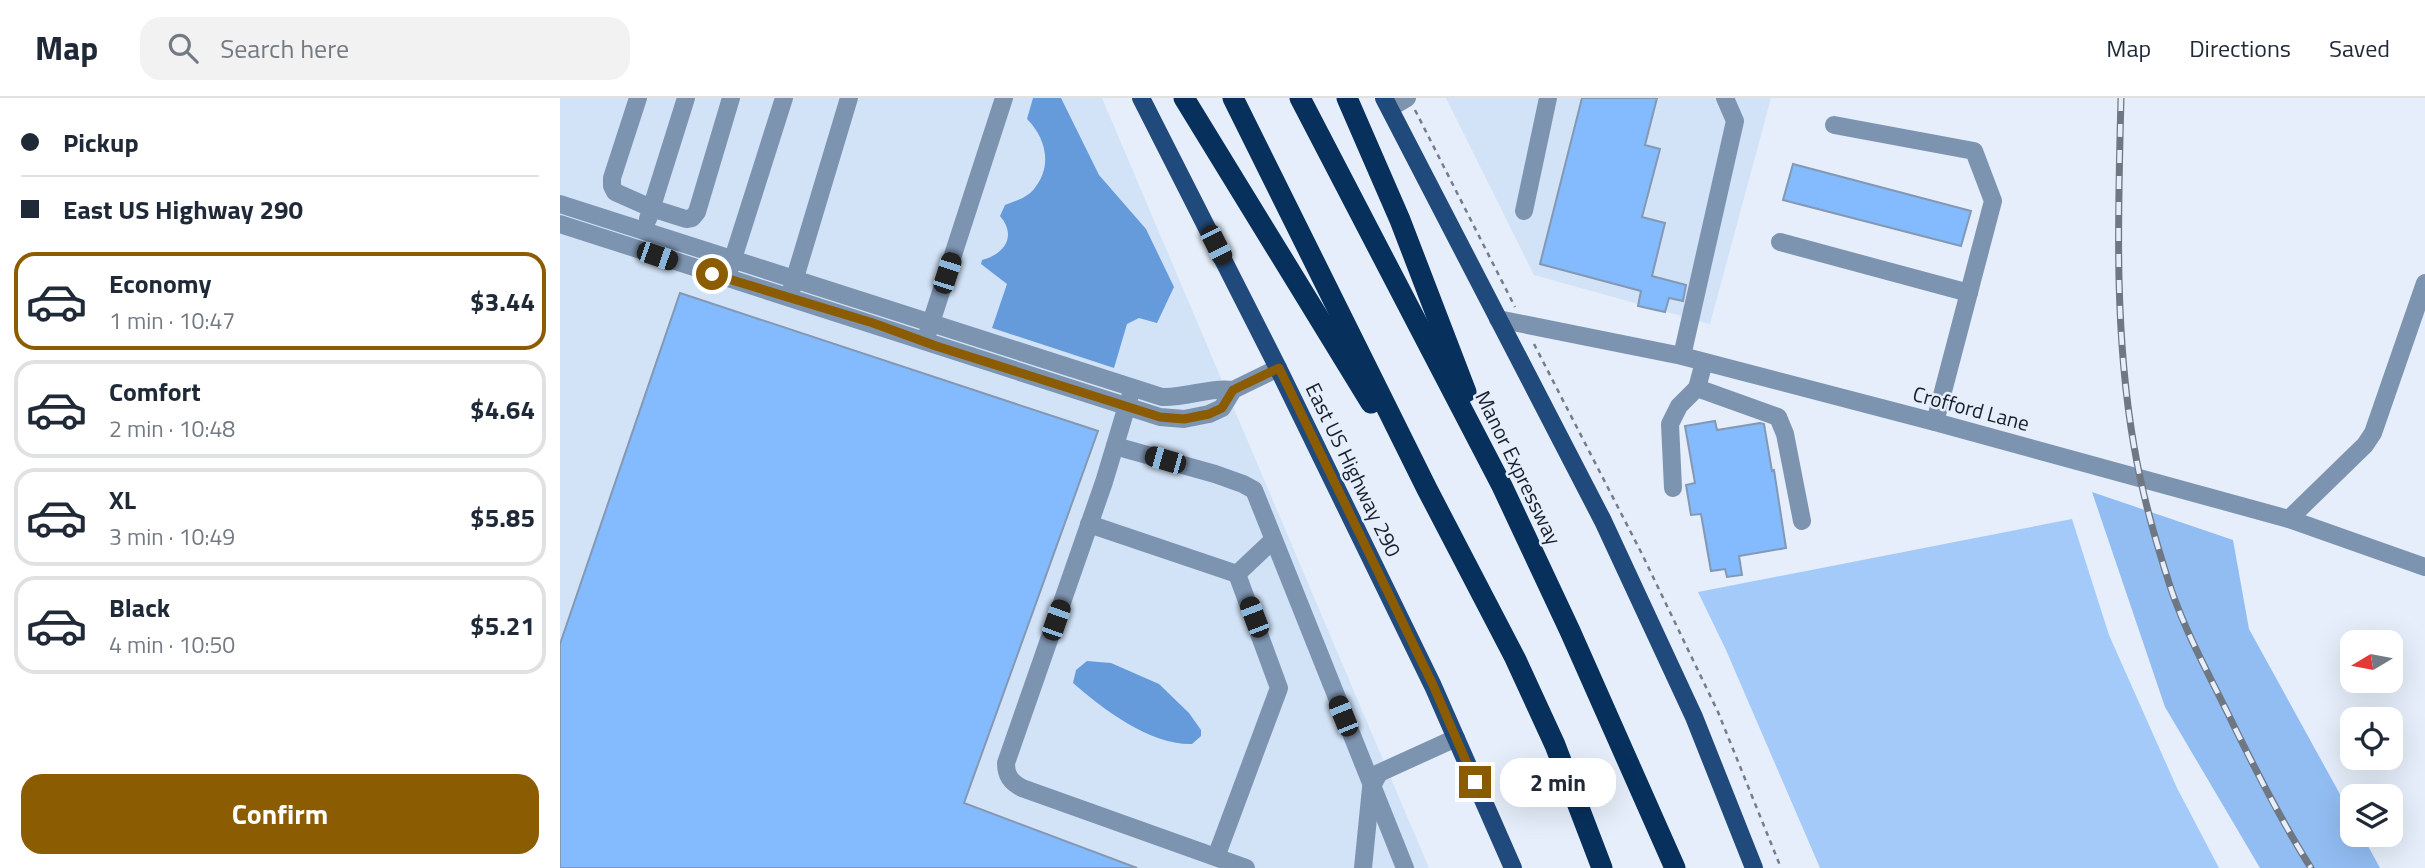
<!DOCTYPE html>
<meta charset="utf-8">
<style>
body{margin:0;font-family:"Titillium Web",sans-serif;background:#f2f2f3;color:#1f2937;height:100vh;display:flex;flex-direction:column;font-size:26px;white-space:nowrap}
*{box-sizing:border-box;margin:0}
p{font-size:23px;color:#747a83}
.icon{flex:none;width:38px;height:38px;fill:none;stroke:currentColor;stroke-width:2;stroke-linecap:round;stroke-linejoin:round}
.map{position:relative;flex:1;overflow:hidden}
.details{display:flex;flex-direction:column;background:#fff;width:560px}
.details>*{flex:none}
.guide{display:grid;align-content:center;height:154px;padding:0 21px;background:#fff}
.needle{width:46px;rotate:260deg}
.fabs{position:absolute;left:1780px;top:532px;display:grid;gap:14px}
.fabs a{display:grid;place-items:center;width:63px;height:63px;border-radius:14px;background:#fff;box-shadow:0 7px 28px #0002;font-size:35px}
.end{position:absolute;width:32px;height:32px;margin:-16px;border:9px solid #8b5c02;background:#fff;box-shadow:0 0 0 4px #fff}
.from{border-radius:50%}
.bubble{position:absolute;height:49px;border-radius:21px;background:#fff;box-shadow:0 7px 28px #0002;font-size:23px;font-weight:700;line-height:49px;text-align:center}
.car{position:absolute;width:21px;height:42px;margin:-21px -10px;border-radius:9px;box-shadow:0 0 5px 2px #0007;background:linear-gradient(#222 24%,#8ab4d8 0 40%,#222 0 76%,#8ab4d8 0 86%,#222 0)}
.guide b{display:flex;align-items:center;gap:24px;height:66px;font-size:26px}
.guide b+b{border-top:2px solid #e0e1e3}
.guide i{width:18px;height:18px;background:#1f2937}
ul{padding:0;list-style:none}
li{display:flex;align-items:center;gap:21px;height:98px;margin:0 14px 10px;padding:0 7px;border:4px solid #e0e1e3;border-radius:21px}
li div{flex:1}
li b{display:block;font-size:26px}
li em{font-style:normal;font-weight:700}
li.active{border-color:#8b5c02}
li>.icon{width:63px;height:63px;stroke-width:1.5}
.action{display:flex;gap:14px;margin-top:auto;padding:14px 21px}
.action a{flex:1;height:80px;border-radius:21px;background:#8b5c02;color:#fff;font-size:28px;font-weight:700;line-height:80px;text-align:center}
header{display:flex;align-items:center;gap:42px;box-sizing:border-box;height:98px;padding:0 35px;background:#fff;border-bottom:2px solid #e0e1e3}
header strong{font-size:33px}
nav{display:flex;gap:38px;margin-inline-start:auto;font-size:24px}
.search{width:490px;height:63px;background:#f2f2f3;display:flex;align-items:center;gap:18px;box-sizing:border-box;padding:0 24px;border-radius:21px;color:#747a83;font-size:26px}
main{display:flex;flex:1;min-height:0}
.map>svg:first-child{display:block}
.built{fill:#d2e3f8}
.green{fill:#a4cafa}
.forest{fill:#92bdf3}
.water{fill:#659adb}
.building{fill:#84bafe;stroke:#8398b3;stroke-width:2}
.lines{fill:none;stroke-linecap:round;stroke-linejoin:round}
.path{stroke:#747d88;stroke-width:2.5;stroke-dasharray:5 5;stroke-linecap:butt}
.minor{stroke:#7d94b1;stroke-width:18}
.major{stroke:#204a7b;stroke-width:18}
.highway{stroke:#07305c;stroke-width:21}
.rail-casing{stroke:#6e7782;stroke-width:7}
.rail{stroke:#e5eefa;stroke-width:4.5;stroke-dasharray:13;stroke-linecap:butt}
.route{stroke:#8b5c02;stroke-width:9}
.labels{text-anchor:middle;stroke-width:5;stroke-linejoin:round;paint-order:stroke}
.street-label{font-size:21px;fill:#171f2a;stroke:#e5eefa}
</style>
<header>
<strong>Map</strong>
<div class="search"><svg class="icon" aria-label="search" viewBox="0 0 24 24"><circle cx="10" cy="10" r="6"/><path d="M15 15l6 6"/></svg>Search here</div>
<nav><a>Map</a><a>Directions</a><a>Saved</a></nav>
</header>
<main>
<section class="details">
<div class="guide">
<b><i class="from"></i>Pickup</b>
<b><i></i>East US Highway 290</b>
</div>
<ul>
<li class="active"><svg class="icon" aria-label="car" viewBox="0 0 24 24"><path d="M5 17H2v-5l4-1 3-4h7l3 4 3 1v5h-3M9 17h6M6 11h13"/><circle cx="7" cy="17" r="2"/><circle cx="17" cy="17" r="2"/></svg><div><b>Economy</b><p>1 min · 10:47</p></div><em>$3.44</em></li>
<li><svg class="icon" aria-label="car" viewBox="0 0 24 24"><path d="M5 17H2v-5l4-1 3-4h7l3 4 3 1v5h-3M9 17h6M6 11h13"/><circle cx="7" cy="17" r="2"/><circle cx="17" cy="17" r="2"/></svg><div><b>Comfort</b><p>2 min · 10:48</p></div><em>$4.64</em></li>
<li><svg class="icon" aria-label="car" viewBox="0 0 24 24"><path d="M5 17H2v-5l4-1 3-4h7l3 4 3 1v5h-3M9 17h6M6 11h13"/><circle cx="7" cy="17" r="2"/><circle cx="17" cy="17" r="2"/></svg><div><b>XL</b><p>3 min · 10:49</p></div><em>$5.85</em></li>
<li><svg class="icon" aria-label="car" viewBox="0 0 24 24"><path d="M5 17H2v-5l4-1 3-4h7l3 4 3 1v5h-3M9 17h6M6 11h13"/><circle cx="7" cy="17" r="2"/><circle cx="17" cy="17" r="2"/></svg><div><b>Black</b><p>4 min · 10:50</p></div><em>$5.21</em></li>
</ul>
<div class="action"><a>Confirm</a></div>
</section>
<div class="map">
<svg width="1865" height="770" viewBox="0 0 1865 770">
<rect width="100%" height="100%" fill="#e5eefa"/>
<g class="built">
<polygon points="0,0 542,0 869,770 0,770"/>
<polygon points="886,0 1211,0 1150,226 974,177"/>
</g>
<polygon class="green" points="1512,421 1549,537 1617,690 1659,770 1260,770 1166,552 1138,494"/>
<polygon class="forest" points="1532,394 1673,442 1689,531 1792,718 1792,737 1802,737 1820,770 1700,770 1605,609"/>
<g class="water">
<path d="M473 0H501L539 77 586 131 614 189 597 225 579 220 567 226 554 270 432 230 447 186 421 166 422 162C445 156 457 138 440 118L445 107C455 103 467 100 474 91 493 68 486 40 467 21Z"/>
<path d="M527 563 551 565 599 586 629 615 641 632V638L632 646C590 647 544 612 513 585L516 572Z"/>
</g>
<g class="building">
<polygon points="1022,0 1097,0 1085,47 1100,51 1082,119 1105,125 1092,178 1126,187 1123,203 1109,200 1105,214 1078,208 1081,193 980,166"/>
<polygon points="1233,66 1411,113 1401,148 1223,102"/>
<polygon points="120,195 538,333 404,705 577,770 0,770 0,546"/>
<polygon points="1155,323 1157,332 1200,325 1204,326 1212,373 1214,372 1226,450 1179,458 1182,477 1167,479 1165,471 1151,473 1141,416 1131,417 1126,387 1135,385 1125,328"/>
</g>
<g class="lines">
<g class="path">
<polyline points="855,12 955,209"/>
<polyline points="974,246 1082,456 1158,614 1221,770"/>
</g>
<g class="minor">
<polyline points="78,0 52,80 52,88 55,94 91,110 126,121 132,120 137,114 171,0"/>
<polyline points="830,10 847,0"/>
<polyline points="1274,27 1414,53 1433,103 1375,324"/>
<path d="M0 106 602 299C627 300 649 289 673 292"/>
<polyline points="964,113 988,0"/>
<polyline points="88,121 126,0"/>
<polyline points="0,126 600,319 624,321 649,316 662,310 673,292 718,270"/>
<polyline points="1220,144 1409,195"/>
<polyline points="170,170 224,0"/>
<polyline points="231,193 289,0"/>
<polyline points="938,221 1122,258 1375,324 1729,421 1865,469"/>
<polyline points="368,234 444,0"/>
<polyline points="1122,258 1175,23 1165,0"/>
<polyline points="1137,290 1218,319 1225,336 1242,423"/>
<path d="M569 301 544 384 446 665C446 678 451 684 462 690L686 770"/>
<polyline points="555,348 655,376 683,386 694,392 845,770"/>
<polyline points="1113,390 1110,326 1119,308 1137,290 1144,264"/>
<polyline points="1729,421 1805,347 1813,335 1865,185"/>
<polyline points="529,426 677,476 719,590 656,759"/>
<polyline points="677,476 713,442"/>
<polyline points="803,770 811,690 819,675 896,640"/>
</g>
<g class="major">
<polyline points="581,0 718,270 873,588 953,770"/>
<polyline points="824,0 1043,423 1134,619 1194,770"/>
</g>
<g class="highway">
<polyline points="624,0 811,305"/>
<polyline points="673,0 867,391 955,560 995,647 1042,770"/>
<polyline points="740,0 942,388 1010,533 1115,770"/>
<polyline points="787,0 840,122 906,294"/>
</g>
<defs>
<path id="rail" d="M1561 0C1558 116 1554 234 1574 348 1582 396 1596 445 1611 491 1627 538 1652 582 1673 626 1697 675 1722 724 1751 770"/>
</defs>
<use href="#rail" class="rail-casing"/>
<use href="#rail" class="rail"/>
</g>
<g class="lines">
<polyline class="route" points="152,176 313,225 376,248 600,319 624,321 649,316 662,310 673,292 719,270 873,587 915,684"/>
</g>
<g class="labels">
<g class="street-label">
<text transform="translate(1411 311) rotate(15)" y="7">Crofford Lane</text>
<text transform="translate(958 370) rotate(64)" y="7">Manor Expressway</text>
<text transform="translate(793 372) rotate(64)" y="7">East US Highway 290</text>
</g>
</g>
</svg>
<div class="fabs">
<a><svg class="needle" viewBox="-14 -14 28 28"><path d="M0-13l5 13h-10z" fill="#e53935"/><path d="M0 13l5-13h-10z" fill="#747a83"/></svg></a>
<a><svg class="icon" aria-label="locate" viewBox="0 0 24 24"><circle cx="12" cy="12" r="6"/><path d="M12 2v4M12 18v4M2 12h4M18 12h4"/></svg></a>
<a><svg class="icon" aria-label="layers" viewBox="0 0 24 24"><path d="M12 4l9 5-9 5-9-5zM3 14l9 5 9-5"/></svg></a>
</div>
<i class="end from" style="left:152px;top:176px"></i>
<i class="end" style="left:915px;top:684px"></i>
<div class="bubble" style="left:940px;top:660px;width:116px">2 min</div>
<i class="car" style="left:656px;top:147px;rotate:153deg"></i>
<i class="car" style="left:97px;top:158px;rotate:109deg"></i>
<i class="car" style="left:387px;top:175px;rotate:18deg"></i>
<i class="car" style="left:605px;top:362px;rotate:286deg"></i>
<i class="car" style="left:694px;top:519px;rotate:339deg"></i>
<i class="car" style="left:496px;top:522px;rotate:19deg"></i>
<i class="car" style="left:783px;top:618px;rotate:338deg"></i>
</div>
</main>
